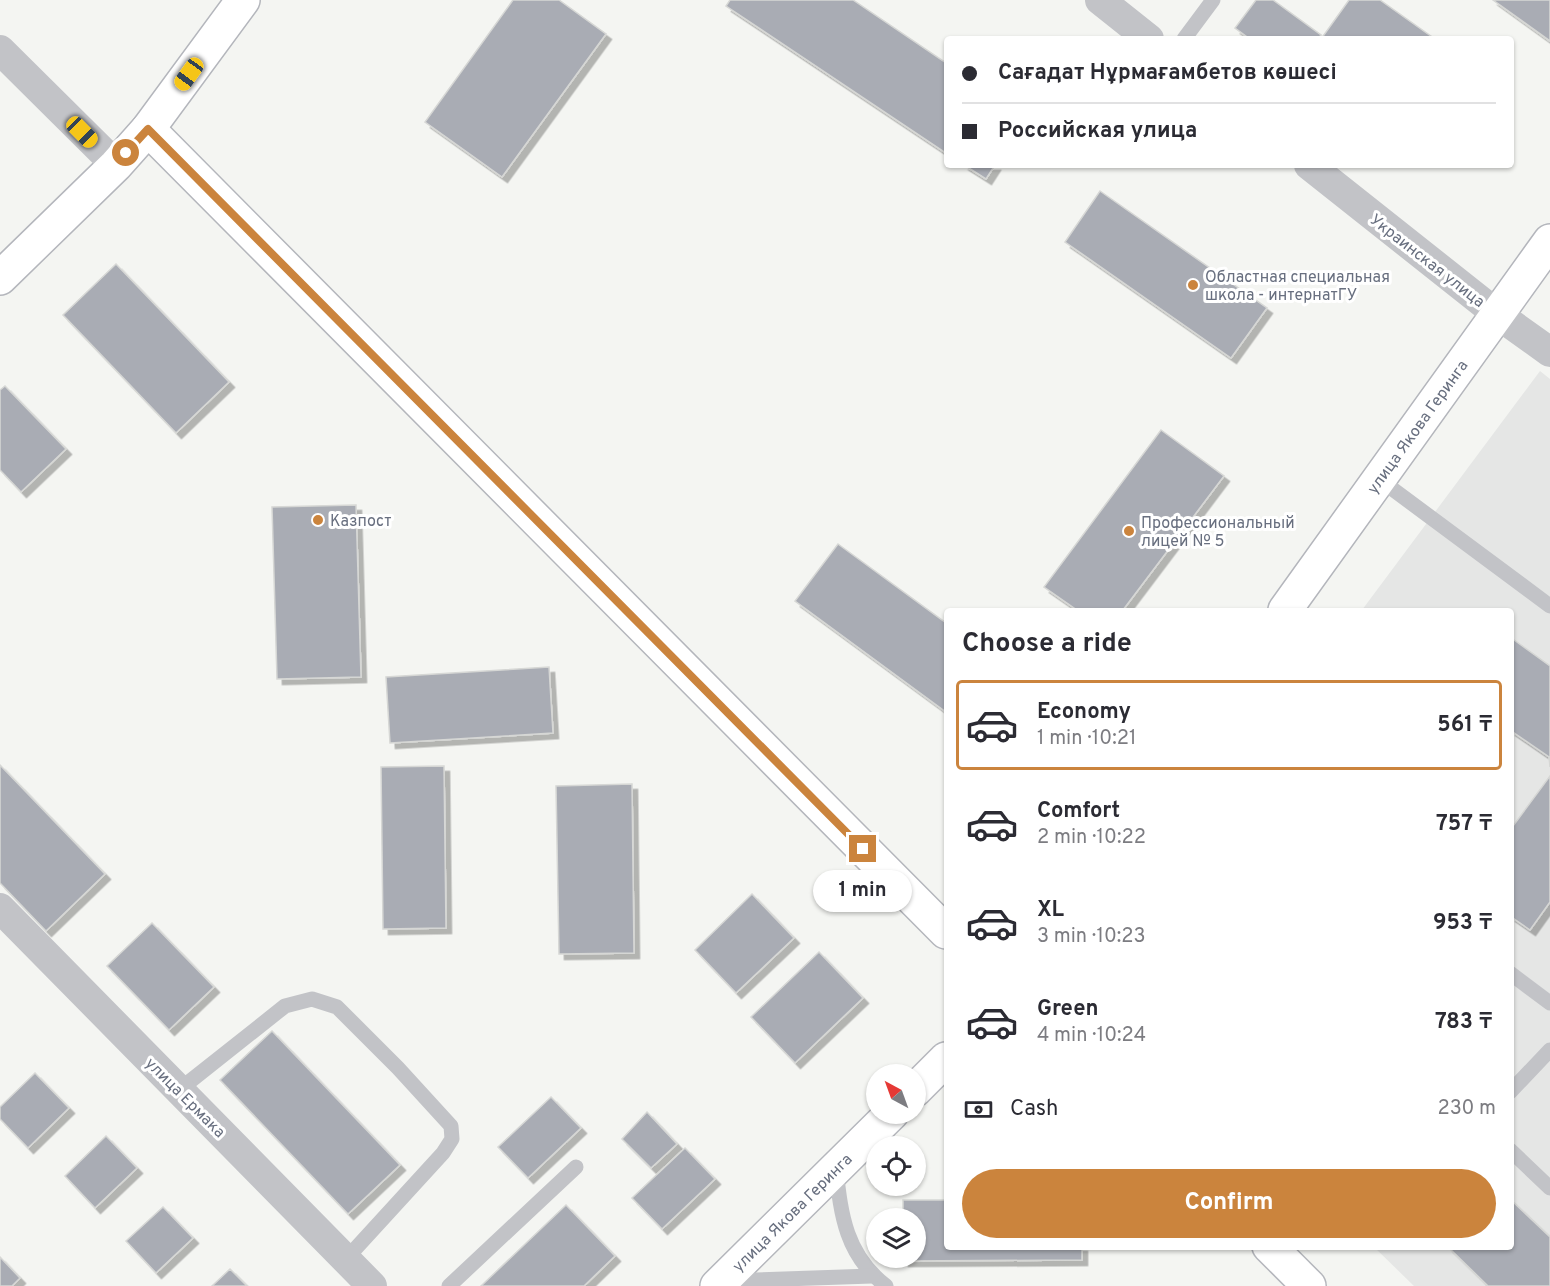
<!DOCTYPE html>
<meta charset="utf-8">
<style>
body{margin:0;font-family:Overpass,sans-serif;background:#f7f7f7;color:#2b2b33;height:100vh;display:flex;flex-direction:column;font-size:22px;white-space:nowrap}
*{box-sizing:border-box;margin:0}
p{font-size:20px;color:#7c7c81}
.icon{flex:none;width:33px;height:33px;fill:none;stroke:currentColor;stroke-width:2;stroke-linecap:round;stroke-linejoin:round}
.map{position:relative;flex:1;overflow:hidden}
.panel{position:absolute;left:944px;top:608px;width:570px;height:642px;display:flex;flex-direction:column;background:#fff;border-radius:6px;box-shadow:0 2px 4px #0004}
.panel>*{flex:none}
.top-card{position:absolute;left:944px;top:36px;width:570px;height:132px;border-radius:6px;box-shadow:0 2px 4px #0004;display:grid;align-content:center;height:132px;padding:0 18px;background:#fff}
.needle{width:39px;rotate:319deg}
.buttons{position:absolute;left:866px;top:1064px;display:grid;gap:12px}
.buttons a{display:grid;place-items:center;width:60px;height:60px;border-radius:50%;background:#fff;box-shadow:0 2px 4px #0004;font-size:30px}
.end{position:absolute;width:27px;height:27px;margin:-14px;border:8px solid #cb843d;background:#fff;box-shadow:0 0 0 3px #fff}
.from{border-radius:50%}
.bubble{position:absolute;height:42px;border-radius:21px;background:#fff;box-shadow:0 2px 4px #0004;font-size:20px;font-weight:700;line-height:42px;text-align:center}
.car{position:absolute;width:18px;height:36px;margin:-18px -9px;border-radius:8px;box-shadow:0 0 4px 2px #0007;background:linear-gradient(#f5c518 24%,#345 0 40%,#f5c518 0 76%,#345 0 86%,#f5c518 0)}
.top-card b{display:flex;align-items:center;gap:21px;height:57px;font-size:22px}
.top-card b+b{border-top:2px solid #e1e1e2}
.top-card i{width:15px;height:15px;background:#2b2b33}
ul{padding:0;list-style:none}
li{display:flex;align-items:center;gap:18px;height:90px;margin:0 12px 9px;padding:0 6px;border:3px solid transparent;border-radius:6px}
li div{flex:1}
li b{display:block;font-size:22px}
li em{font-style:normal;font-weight:700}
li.active{border-color:#cb843d}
li>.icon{width:54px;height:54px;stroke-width:1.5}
h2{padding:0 18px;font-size:27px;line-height:72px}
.pay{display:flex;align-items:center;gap:15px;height:66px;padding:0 18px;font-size:22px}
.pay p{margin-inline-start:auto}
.cta{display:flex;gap:12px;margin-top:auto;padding:12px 18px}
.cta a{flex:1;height:69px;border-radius:36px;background:#cb843d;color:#fff;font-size:24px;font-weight:700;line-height:69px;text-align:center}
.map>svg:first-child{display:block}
.built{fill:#e5e6e5}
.building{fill:#a9acb4;stroke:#d6d7d5;stroke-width:1.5;filter:url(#shadow)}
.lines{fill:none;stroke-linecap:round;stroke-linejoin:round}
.secondary-casing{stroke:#b4b6bc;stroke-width:36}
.lane{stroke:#c2c3c7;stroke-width:15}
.street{stroke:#c2c3c7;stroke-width:30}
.secondary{stroke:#fff;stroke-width:33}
.route{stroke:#cb843d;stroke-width:8}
.poi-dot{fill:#cb843d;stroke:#fff;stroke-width:2}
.labels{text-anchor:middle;stroke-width:6;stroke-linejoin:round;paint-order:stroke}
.street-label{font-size:16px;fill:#686f7f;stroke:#fff}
.poi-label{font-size:16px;fill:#686f7f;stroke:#fff;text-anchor:start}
</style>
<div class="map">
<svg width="1550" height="1286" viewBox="0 0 1550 1286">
<defs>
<filter id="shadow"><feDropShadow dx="5.5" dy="5.5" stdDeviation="0" flood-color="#0004"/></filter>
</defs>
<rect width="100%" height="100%" fill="#f4f5f2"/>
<polygon class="built" points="1540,371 1550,379 1550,1286 1414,1286 1374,1247 1510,1246 1510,610 1362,610"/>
<g class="building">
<polygon points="513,0 559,0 606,34 502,177 425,122"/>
<polygon points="730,0 853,0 946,63 946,153 726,6"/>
<polygon points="1256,0 1273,0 1321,35 1318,39 1250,39 1235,28"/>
<polygon points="1349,0 1380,0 1435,39 1321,39"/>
<polygon points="1493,0 1550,0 1550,41"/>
<polygon points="964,165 995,165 986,179"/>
<polygon points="1100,191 1267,308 1231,358 1065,242"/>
<polygon points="116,264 229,382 176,433 63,315"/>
<polygon points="5,386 66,449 21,492 0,470 0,390"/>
<polygon points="1161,430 1224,476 1123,610 1077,610 1044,587"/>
<polygon points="356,505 361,677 277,679 272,507"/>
<polygon points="838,544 946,623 946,712 795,601"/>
<polygon points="1510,637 1550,666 1550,767 1549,757 1510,730"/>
<polygon points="549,667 553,733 390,743 386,677"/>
<polygon points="0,765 105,874 46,931 0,883"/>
<polygon points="444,766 446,928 383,929 381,767"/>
<polygon points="1550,776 1550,902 1530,930 1510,916 1510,830"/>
<polygon points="632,784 634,953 559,954 556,786"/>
<polygon points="752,894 794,938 736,993 695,950"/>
<polygon points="152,923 214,987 169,1030 107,966"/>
<polygon points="819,952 863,998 795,1063 751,1017"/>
<polygon points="272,1031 400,1165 348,1214 220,1080"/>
<polygon points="35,1073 69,1108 28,1148 0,1119 0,1107"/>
<polygon points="551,1097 581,1128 528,1178 498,1147"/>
<polygon points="647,1112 677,1144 651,1168 622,1139"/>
<polygon points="106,1136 137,1168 95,1208 65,1176"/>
<polygon points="685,1148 715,1179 662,1229 632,1198"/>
<polygon points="1510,1199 1550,1237 1550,1286 1488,1286 1448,1247 1510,1246"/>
<polygon points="903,1200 946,1200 946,1246 1082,1246 1082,1260 903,1261 903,1257 915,1257 915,1218 903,1218"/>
<polygon points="566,1205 615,1256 584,1286 481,1286"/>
<polygon points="163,1207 193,1238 156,1273 126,1241"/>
<polygon points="0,1257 20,1278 12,1286 0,1286"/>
<polygon points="230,1269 247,1286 212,1286"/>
</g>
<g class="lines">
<defs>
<g id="secondary">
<polyline points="148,129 946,932"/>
<polyline points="0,278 116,165 148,129 243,0"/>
<path id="s1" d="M1285 610 1550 241"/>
<polyline points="915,1090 946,1059"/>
<polyline points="1269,1246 1309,1286"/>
<path id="s2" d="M717 1286 892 1113"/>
</g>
</defs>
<use href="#secondary" class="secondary-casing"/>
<g class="lane">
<polyline points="1184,39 1213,0"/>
<polyline points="1379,479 1550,606"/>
<polyline points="1510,973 1550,1003"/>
<polyline points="179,1090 285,1006 312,999 337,1007 398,1068 451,1126 452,1139 443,1153 346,1259"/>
<polyline points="1510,1092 1550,1050"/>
<polyline points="1510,1150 1550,1188"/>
<path d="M836 1169C841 1216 846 1255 886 1286"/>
<polyline points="725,1281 872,1276"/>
<polyline points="449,1286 576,1167"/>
</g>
<g class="street">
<polyline points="1100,0 1149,39"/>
<polyline points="0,50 116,165"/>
<polyline points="1309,165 1497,314 1550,352"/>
<polyline points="0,908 372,1286"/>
</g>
<use href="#secondary" class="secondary"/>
</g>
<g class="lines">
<polyline class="route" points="126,153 148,129 863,849"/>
</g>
<g class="poi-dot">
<circle cx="1193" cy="285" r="6"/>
<circle cx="318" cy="520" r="6"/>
<circle cx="1129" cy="531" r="6"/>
</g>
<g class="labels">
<g class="street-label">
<text transform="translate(1428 260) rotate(38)" y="6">Украинская улица</text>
<text dy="6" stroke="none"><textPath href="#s1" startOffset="226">улица Якова Геринга</textPath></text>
<text transform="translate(186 1097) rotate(45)" y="6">улица Ермака</text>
<text dy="6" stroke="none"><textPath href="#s2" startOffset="105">улица Якова Геринга</textPath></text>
</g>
<g class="poi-label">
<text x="1205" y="282">Областная специальная<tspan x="1205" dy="18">школа - интернатГУ</tspan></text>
<text x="330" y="526">Казпост</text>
<text x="1141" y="528">Профессиональный<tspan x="1141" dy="18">лицей № 5</tspan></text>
</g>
</g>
</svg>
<div class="buttons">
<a><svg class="needle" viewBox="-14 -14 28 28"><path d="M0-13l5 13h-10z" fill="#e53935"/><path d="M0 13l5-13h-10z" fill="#7c7c81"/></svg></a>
<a><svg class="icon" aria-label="locate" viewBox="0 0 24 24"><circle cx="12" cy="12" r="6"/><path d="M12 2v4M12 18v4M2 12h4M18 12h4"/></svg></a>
<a><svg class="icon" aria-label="layers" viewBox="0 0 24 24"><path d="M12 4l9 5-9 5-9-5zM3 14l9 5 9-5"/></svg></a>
</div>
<i class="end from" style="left:126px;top:153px"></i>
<i class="end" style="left:863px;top:849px"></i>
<div class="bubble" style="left:813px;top:870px;width:99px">1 min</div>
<i class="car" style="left:189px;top:74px;rotate:216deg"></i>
<i class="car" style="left:82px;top:132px;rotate:135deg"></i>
<div class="top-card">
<b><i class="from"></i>Сағадат Нұрмағамбетов көшесі</b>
<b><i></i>Российская улица</b>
</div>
<section class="panel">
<h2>Choose a ride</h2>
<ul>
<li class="active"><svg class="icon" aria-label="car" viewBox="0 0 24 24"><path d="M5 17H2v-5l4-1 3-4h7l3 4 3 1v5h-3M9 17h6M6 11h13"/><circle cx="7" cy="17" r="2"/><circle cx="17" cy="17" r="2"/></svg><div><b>Economy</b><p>1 min · 10:21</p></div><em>561 ₸</em></li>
<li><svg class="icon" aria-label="car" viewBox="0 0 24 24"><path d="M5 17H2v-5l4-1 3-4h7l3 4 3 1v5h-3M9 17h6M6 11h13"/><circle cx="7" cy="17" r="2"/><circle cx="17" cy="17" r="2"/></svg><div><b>Comfort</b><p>2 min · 10:22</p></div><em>757 ₸</em></li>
<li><svg class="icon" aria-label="car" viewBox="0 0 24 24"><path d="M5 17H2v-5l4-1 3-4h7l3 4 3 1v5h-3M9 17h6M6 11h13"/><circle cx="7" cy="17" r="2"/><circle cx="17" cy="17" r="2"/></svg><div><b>XL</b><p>3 min · 10:23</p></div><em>953 ₸</em></li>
<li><svg class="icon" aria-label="car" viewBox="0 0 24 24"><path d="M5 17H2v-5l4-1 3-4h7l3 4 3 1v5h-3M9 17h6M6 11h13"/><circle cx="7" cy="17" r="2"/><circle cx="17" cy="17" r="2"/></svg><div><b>Green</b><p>4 min · 10:24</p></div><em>783 ₸</em></li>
</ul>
<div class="pay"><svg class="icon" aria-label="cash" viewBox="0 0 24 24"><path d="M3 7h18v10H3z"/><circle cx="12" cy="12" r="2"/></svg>Cash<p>230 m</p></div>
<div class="cta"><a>Confirm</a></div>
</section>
</div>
